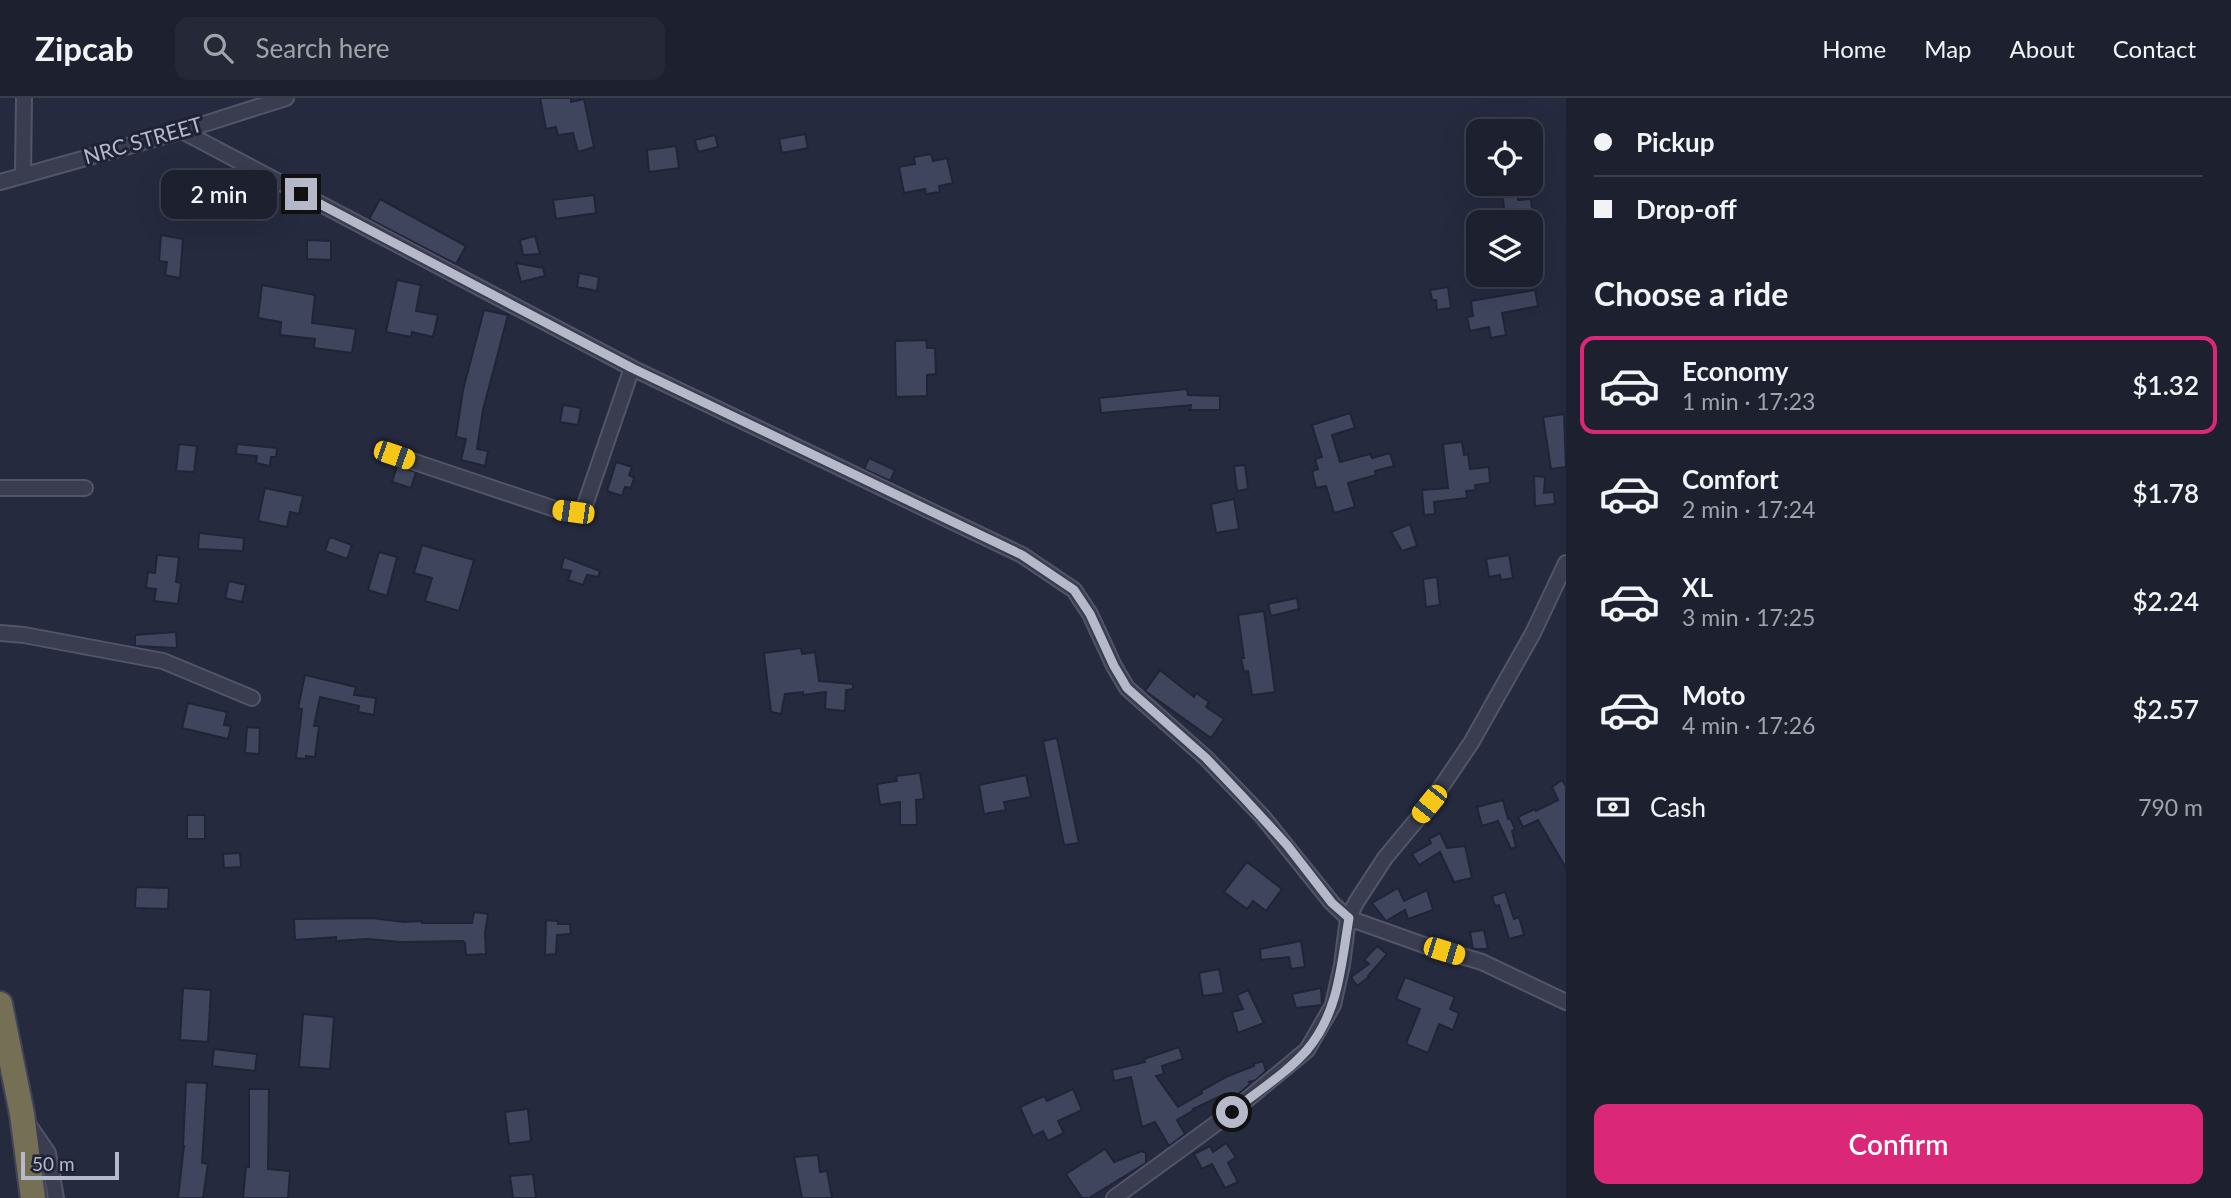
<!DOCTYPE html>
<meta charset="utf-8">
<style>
body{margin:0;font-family:Lato,sans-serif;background:#252837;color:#f1f3f6;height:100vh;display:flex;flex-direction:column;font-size:26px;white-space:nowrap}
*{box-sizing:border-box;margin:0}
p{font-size:23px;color:#a0a3aa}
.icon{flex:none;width:38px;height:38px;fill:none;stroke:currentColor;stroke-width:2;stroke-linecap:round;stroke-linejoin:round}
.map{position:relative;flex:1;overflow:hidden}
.panel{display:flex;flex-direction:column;background:#1c202f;width:665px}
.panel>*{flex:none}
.top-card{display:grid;align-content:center;height:154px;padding:0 28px;background:#1c202f}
.fabs{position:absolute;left:1466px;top:21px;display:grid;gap:14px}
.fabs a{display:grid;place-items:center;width:77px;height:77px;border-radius:14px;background:#1c202f;box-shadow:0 7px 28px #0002,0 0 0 2px #3a3e4b;font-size:35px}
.scale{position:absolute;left:21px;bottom:18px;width:98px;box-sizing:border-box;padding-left:7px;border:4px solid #b5b9ca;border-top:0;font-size:19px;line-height:24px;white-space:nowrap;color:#b5b9ca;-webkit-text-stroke:5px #1e2234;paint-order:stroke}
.end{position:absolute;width:32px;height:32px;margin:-16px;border:9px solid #b5b9ca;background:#111;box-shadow:0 0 0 4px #111}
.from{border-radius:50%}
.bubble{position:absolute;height:49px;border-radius:14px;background:#1c202f;box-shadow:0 7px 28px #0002,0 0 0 2px #3a3e4b;font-size:23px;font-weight:600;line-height:49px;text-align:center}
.car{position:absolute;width:21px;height:42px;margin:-21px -10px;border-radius:9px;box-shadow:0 0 5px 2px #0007;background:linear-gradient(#f5c518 24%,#345 0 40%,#f5c518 0 76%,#345 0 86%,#f5c518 0)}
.top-card b{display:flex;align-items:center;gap:24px;height:66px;font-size:26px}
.top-card b+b{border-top:2px solid #3a3e4b}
.top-card i{width:18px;height:18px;background:#f1f3f6}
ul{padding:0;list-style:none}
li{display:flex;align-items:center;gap:21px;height:98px;margin:0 14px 10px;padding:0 14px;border:4px solid transparent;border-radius:14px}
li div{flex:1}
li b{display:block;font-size:26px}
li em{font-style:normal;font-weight:600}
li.selected{border-color:#db2777}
li>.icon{width:63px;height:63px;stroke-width:1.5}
h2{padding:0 28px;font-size:32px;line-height:84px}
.pay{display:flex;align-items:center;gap:18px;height:77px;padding:0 28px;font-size:26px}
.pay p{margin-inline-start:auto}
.primary-button{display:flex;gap:14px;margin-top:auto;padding:14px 28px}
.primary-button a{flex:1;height:80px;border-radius:14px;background:#db2777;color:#fff;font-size:28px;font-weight:600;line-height:80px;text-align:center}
header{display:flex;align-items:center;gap:42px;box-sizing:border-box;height:98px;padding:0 35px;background:#1c202f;border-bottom:2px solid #3a3e4b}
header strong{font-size:33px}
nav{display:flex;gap:38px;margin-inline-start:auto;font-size:24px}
.search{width:490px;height:63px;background:#252837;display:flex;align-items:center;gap:18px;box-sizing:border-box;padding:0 24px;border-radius:14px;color:#a0a3aa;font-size:26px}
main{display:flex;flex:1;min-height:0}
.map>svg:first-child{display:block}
.building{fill:#3f455d;stroke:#202436;stroke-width:2}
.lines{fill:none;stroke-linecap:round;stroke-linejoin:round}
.street-casing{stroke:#515567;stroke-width:18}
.highway-casing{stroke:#414557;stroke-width:28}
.street{stroke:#393d4f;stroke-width:14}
.highway{stroke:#756f56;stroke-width:24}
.route{stroke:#b5b9ca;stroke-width:9}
.labels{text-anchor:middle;stroke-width:6;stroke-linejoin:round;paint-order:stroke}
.street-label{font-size:21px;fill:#b5b9ca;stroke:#1e2234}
</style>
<header>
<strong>Zipcab</strong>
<div class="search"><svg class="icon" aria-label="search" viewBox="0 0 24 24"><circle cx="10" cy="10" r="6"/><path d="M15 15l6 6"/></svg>Search here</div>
<nav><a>Home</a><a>Map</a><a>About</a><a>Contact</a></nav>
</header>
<main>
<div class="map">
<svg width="1566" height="1100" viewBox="0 0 1566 1100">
<rect width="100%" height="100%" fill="#252a3f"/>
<g class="building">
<polygon points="540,0 571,0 571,4 584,1 594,49 578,54 573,35 558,37 556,29 546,31"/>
<polygon points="805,36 808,50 782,55 779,41"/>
<polygon points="715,37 718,49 698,54 695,42"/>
<polygon points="676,48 679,70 649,74 647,52"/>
<polygon points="931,56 933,63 947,60 953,85 939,88 940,94 926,96 925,91 904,95 899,69 915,66 914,59"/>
<polygon points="1517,93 1518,102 1531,101 1534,124 1506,124 1502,95"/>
<polygon points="594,97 596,115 556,121 553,102"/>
<polygon points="380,101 466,148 456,166 369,121"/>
<polygon points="161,137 183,141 180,180 165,177 167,164 159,163"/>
<polygon points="535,138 540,156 523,157 520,142"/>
<polygon points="307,142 331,143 331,162 307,161"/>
<polygon points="516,165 543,170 545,178 521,184"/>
<polygon points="579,175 599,179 597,193 577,189"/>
<polygon points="397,182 421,187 416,213 438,217 433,239 412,234 411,239 386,234"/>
<polygon points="262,187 315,197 312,225 356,231 352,255 314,250 315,241 280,237 281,224 258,220"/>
<polygon points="1448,189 1451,210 1437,212 1436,202 1432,202 1430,192"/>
<polygon points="1535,192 1538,208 1502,215 1506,237 1491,240 1489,229 1470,233 1467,219 1473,218 1471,203"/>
<polygon points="484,212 508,217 483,312 477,351 488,353 485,368 461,362 466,341 456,339 463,292"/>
<polygon points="926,242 927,250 935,250 936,276 927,277 927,298 896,299 895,243"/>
<polygon points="1187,291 1188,297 1220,298 1220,312 1190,312 1191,307 1101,315 1099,300"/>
<polygon points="563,307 581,310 578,327 560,324"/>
<polygon points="1350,315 1355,330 1332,337 1340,364 1370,356 1372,360 1390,355 1394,368 1375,373 1376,377 1348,385 1355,409 1334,415 1326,388 1316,390 1312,373 1318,371 1315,361 1322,359 1312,327"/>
<polygon points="1564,316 1566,369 1551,371 1543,319"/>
<polygon points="1462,344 1464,357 1468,356 1470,371 1489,369 1490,385 1475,387 1476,392 1466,393 1467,400 1434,404 1435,416 1424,417 1422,392 1448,390 1443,346"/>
<polygon points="179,346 197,348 194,374 176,373"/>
<polygon points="237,346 277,350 276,359 271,359 270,368 256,365 257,358 236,356"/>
<polygon points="869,360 895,372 890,383 864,371"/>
<polygon points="616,364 632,369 629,377 634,380 631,390 625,389 622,398 607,393"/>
<polygon points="1245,367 1248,391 1237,393 1234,368"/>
<polygon points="397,368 416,374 411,390 392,384"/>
<polygon points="1534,378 1545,379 1544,395 1554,394 1555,406 1535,408"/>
<polygon points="265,390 303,398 299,416 290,414 287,429 258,423"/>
<polygon points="1234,401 1239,431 1216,435 1211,406"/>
<polygon points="1410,426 1417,448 1402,453 1391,434"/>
<polygon points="199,435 244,440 243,453 198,451"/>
<polygon points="330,439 352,447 347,461 325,453"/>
<polygon points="422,447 474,462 459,513 425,503 432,480 414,475"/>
<polygon points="379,454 397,459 387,498 368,492"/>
<polygon points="157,457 179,459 176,484 181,485 178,506 154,503 156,491 146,490 148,474 155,475"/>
<polygon points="1509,457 1513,480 1501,482 1500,477 1489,479 1486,461"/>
<polygon points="564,459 600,473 598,479 587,477 583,487 568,482 571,473 561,471"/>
<polygon points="1437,479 1440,507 1426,509 1423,481"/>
<polygon points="229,483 246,487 242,504 225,500"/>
<polygon points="1297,500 1299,511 1271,518 1268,506"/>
<polygon points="1264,513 1275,594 1252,597 1248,573 1244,574 1241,560 1244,560 1238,517"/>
<polygon points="176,534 177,550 135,548 135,537"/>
<polygon points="801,550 802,556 815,554 819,583 853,586 853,591 846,592 845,613 825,611 826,594 803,597 803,594 785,596 781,616 771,614 764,555"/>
<polygon points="1160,572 1194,599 1196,595 1209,604 1206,609 1224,621 1211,640 1145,593"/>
<polygon points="305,577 356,589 354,597 376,600 374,617 358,614 359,608 320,599 314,628 319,628 315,659 306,658 306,661 296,660 302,611 298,610"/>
<polygon points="188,605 227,614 224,627 231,628 228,641 182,630"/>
<polygon points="247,629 260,630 259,656 245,655"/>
<polygon points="1057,640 1079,745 1064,747 1043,643"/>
<polygon points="920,675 924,701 916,702 917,727 900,727 900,704 880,707 877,686 897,683 896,678"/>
<polygon points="1026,677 1031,699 1004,704 1006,712 984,716 979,687"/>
<polygon points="1562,682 1566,688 1566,770 1538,722 1523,729 1518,719 1535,711 1536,713 1558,702 1552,689"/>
<polygon points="1503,702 1508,721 1510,720 1515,731 1512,733 1516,749 1511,751 1498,723 1482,728 1477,709"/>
<rect x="187" y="717" width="18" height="24"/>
<polygon points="1440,735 1447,750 1465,748 1472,780 1454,784 1440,754 1419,767 1412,756 1431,745 1429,741"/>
<polygon points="240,755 241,769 224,770 223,756"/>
<polygon points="1247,764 1282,791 1266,813 1253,803 1247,811 1224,794"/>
<polygon points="136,789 169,790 168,811 135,810"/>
<polygon points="1398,790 1404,803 1427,792 1433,812 1408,821 1405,812 1386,823 1372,805"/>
<polygon points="1505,794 1514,821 1519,819 1524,837 1509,841 1499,807 1495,808 1492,798"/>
<polygon points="474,814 488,816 485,835 486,856 466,857 465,845 463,843 401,844 368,841 336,843 336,839 295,842 294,821 372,820 404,824 422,823 422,825 472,825"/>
<polygon points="546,822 558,823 558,826 570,826 571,836 557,837 556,856 545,857"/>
<polygon points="1484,832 1488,851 1473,851 1470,834"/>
<polygon points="1301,843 1305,869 1291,871 1289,859 1261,862 1260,851"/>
<polygon points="1377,848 1387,856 1368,878 1369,879 1357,888 1351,879 1369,866 1364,862"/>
<polygon points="1219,871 1224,895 1203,898 1199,875"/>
<polygon points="1405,879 1455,899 1450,911 1459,915 1453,932 1439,926 1428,955 1406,946 1420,911 1396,901"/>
<polygon points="183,890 211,892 208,944 180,942"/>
<polygon points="1321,890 1322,907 1296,910 1292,896"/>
<polygon points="1248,892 1264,925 1238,935 1232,914 1243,911 1237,897"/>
<polygon points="303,916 334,919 330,971 299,969"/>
<polygon points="1179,949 1183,961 1162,968 1164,976 1156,978 1178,1009 1202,995 1201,993 1228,978 1254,968 1253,966 1263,963 1266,973 1256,982 1249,984 1250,986 1228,1005 1225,996 1193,1011 1194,1012 1177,1022 1185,1036 1169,1048 1155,1024 1142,1029 1131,979 1114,983 1112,972 1145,964 1144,961"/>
<polygon points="214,951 257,956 255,973 212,968"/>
<polygon points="186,984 207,985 202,1065 208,1066 203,1100 178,1100 184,1048 183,1048"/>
<polygon points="249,991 269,991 268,1071 290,1073 288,1100 243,1100 246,1068 249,1069"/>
<polygon points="1073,991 1082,1012 1058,1023 1064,1035 1048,1043 1043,1033 1033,1038 1020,1009 1044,998 1047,1003"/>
<polygon points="528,1011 531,1043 509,1046 505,1014"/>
<polygon points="1226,1045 1236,1059 1228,1065 1238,1084 1225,1090 1212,1066 1202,1071 1194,1056 1210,1048 1213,1054"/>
<polygon points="1105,1051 1114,1064 1142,1053 1146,1055 1146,1065 1089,1100 1082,1100 1066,1076"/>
<polygon points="818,1057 820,1074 827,1073 832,1100 802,1100 794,1059"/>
<polygon points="533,1076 536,1100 513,1100 510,1078"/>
</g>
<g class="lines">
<defs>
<g id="street">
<polyline points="182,33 632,270 1022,457 1074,492 1090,516 1114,568 1127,590 1206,660 1262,718 1332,805 1348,820 1424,847 1482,864 1566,904"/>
<polyline points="23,76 24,0"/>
<polyline points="0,84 182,33 286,0"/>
<polyline points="394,357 558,412 573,414 584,410 632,270"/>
<polyline points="0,390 85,390"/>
<polyline points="0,535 24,537 163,563 252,600"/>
<polyline points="26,1023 48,1055 56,1100"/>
<polyline points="1114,1100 1232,1014 1307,952 1333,907 1342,867 1348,820 1357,803 1385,760 1429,707 1471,645 1533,535 1566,465"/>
</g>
<polyline id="highway" points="0,906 22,1016 33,1100"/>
</defs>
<use href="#street" class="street-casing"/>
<use href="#highway" class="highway-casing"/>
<use href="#street" class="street"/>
<use href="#highway" class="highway"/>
</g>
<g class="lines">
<path class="route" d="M301 96 632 270 1022 457 1074 492 1090 516 1114 568 1127 590 1206 660 1243 699 1287 747 1332 805 1349 820C1341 867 1339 914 1307 952 1287 975 1255 995 1232 1014"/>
</g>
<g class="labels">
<g class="street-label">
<text transform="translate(143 43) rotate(-16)" y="7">NRC STREET</text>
</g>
</g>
</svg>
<div class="fabs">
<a><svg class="icon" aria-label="locate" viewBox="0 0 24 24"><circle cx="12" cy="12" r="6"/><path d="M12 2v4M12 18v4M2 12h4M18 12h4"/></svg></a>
<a><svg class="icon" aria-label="layers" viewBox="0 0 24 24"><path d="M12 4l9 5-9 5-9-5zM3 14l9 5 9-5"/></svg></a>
</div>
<div class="scale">50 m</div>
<i class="end from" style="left:1232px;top:1014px"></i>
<i class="end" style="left:301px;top:96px"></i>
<div class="bubble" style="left:161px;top:72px;width:116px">2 min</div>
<i class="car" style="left:394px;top:357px;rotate:109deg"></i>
<i class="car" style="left:573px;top:414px;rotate:278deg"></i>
<i class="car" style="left:1429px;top:706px;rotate:219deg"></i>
<i class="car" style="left:1444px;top:853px;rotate:107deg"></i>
</div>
<section class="panel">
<div class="top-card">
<b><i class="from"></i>Pickup</b>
<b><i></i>Drop-off</b>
</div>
<h2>Choose a ride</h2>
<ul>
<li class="selected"><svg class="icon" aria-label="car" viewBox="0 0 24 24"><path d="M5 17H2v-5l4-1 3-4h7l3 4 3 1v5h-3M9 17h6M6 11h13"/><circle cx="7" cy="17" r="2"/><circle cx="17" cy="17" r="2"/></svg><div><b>Economy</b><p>1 min · 17:23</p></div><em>$1.32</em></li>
<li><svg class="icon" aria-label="car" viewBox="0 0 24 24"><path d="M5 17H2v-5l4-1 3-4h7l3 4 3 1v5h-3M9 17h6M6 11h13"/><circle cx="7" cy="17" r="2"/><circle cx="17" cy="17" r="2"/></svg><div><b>Comfort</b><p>2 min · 17:24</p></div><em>$1.78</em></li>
<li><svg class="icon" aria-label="car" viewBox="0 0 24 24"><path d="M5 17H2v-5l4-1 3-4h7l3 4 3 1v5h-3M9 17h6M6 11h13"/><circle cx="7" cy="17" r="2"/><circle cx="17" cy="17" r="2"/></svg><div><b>XL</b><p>3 min · 17:25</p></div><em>$2.24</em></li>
<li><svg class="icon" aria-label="car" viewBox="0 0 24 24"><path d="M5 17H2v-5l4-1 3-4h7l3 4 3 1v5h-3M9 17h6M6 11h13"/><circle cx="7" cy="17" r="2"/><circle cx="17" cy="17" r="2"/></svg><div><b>Moto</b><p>4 min · 17:26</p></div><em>$2.57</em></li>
</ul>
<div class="pay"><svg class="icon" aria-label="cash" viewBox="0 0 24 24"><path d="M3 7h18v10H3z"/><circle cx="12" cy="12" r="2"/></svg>Cash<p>790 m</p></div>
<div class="primary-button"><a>Confirm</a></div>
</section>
</main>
